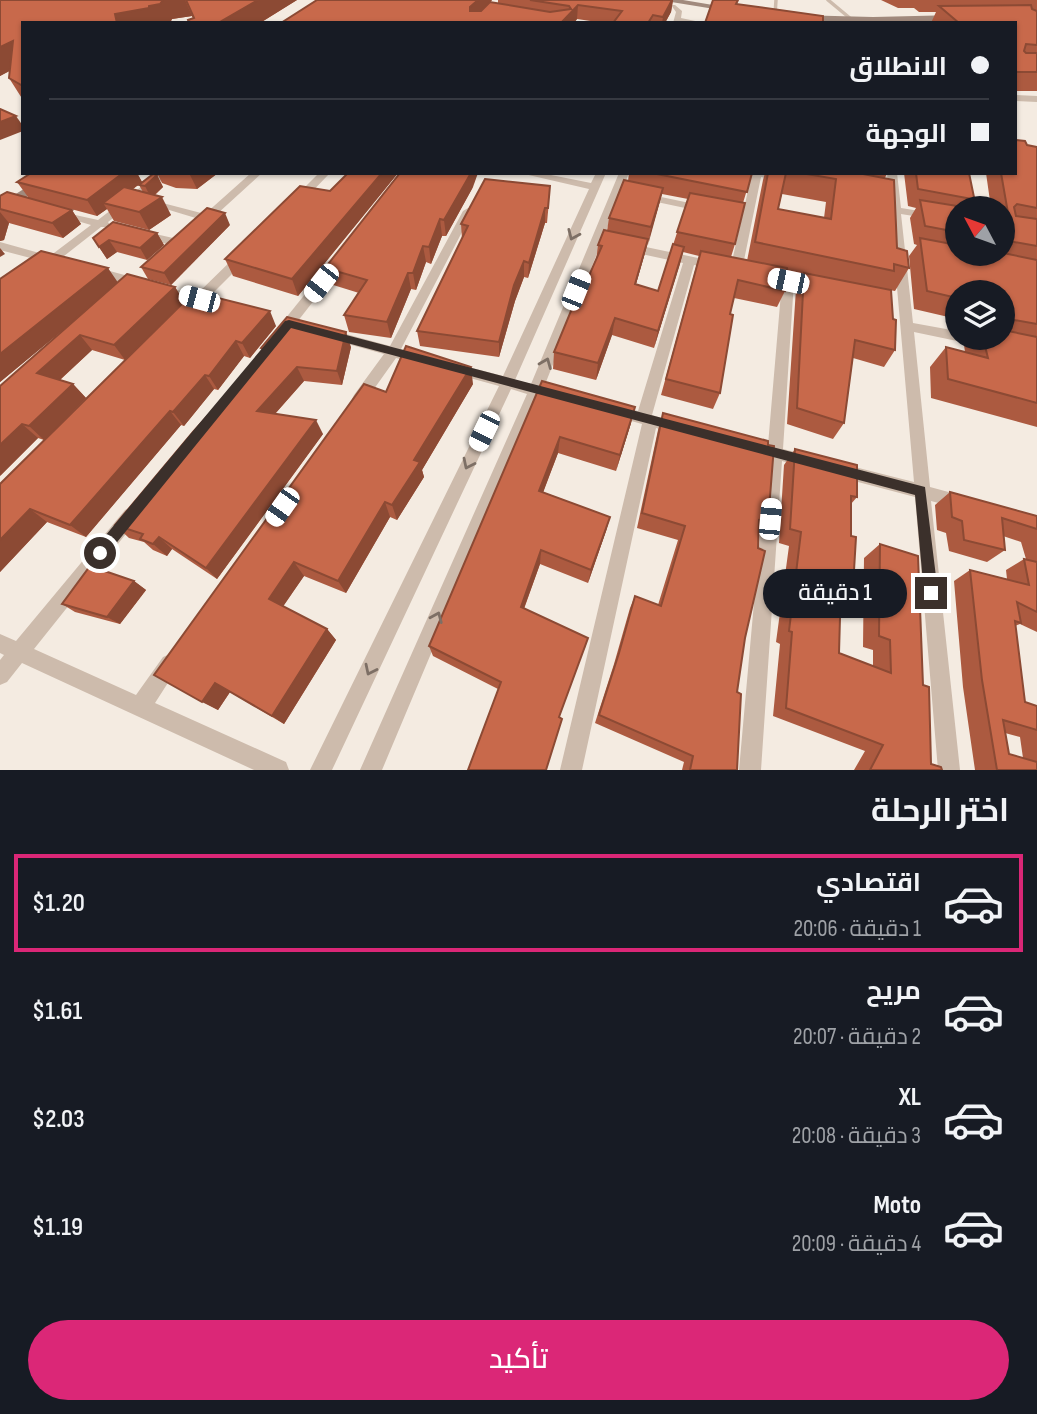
<!DOCTYPE html>
<html lang="ar">
<meta charset="utf-8">
<style>
body{margin:0;font-family:"Sofia Sans Condensed",Cairo,sans-serif;background:#20242c;color:#f1f3f6;direction:rtl;height:100vh;display:flex;flex-direction:column;font-size:26px;white-space:nowrap}
*{box-sizing:border-box;margin:0}
p{font-size:23px;color:#9ea1a6}
.icon{flex:none;width:38px;height:38px;fill:none;stroke:currentColor;stroke-width:2;stroke-linecap:round;stroke-linejoin:round}
.map{position:relative;height:770px;overflow:hidden;direction:ltr}
.drawer{display:flex;flex-direction:column;background:#171b24;flex:1}
.drawer>*{flex:none}
.banner{position:absolute;left:21px;top:21px;width:996px;height:154px;border-radius:0px;box-shadow:0 2px 5px #0004;direction:rtl;display:grid;align-content:center;height:154px;padding:0 28px;background:#171b24}
.needle{width:46px;rotate:311deg}
.fabs{position:absolute;left:945px;top:196px;display:grid;gap:14px}
.fabs a{display:grid;place-items:center;width:70px;height:70px;border-radius:50%;background:#171b24;box-shadow:0 2px 5px #0004;font-size:35px}
.end{position:absolute;width:32px;height:32px;margin:-16px;border:9px solid #3b302b;background:#fff;box-shadow:0 0 0 4px #fff}
.from{border-radius:50%}
.bubble{position:absolute;height:49px;border-radius:24px;background:#171b24;box-shadow:0 2px 5px #0004;font-size:23px;font-weight:600;line-height:49px;text-align:center;direction:rtl}
.car{position:absolute;width:21px;height:42px;margin:-21px -10px;border-radius:9px;box-shadow:0 0 5px 2px #0007;background:linear-gradient(#fff 24%,#345 0 40%,#fff 0 76%,#345 0 86%,#fff 0)}
.banner b{display:flex;align-items:center;gap:24px;height:66px;font-size:26px}
.banner b+b{border-top:2px solid #363941}
.banner i{width:18px;height:18px;background:#f1f3f6}
ul{padding:0;list-style:none}
li{display:flex;align-items:center;gap:21px;height:98px;margin:0 14px 10px;padding:0 14px;border:4px solid transparent;border-radius:0px}
li div{flex:1}
li b{display:block;font-size:26px}
li em{font-style:normal;font-weight:600}
li.current{border-color:#db2777}
li>.icon{width:63px;height:63px;stroke-width:1.5}
h2{padding:0 28px;font-size:32px;line-height:84px}
.button{display:flex;gap:14px;margin-top:auto;padding:14px 28px}
.button a{flex:1;height:80px;border-radius:42px;background:#db2777;color:#fff;font-size:28px;font-weight:600;line-height:80px;text-align:center}
.map>svg:first-child{display:block}
.lines{fill:none;stroke-linecap:round;stroke-linejoin:round}
.service{stroke:#cdbbac;stroke-width:3.5}
.minor{fill:#cdbbac;fill-rule:evenodd}
.secondary{fill:#a18a7d;fill-rule:evenodd}
.wall{fill:#ac5a40;fill-rule:evenodd}
.shaded-wall{fill:#8c4a34}
.building{fill:#c8694b;stroke:#8c4a34;stroke-width:2}
.oneway{stroke:#7d6f65}
.route{fill:#3b302b}
</style>
<div class="map">
<svg width="1037" height="770" viewBox="0 0 1037 770">
<rect width="100%" height="100%" fill="#f4ebe1"/>
<g class="lines">
<g class="service">
<polyline points="828,0 851,19"/>
<polyline points="775,15 776,0"/>
</g>
<g class="minor">
<polygon points="671,5 675,5 682,11 681,18 700,22 673,23 676,12"/>
<polygon points="1015,95 1037,96 1037,102 1015,101"/>
<polygon points="159,173 171,173 108,222 110,225 109,227 101,227 50,267 42,267 40,264 42,261 0,250 0,242 50,256 91,225 57,215 57,211 98,220"/>
<polygon points="251,173 262,173 205,225 197,225 196,223 199,219 146,203 151,200 205,214"/>
<polygon points="319,173 330,173 302,202 294,202 294,198"/>
<polygon points="520,173 541,173 591,183 596,173 606,173 515,380 531,384 619,173 629,173 544,387 560,392 562,396 560,400 555,402 539,397 382,770 360,770 527,394 511,389 332,770 310,770 499,386 448,372 446,368 453,363 503,376 589,189"/>
<polygon points="752,173 774,173 788,178 783,181 761,177 742,270 736,274 730,270"/>
<polygon points="887,173 897,173 901,208 957,217 957,223 901,214 913,323 957,331 957,338 963,338 957,341 914,332 930,487 967,497 969,502 967,507 961,509 931,501 960,770 938,770 915,497 839,477 833,475 831,470 833,465 839,463 914,482"/>
<polygon points="642,193 704,206 709,209 704,212 638,198 637,196"/>
<polygon points="468,208 473,211 401,349 425,355 427,359 425,363 420,364 396,358 364,403 354,403 352,399 354,395 384,354 326,338 324,335 326,332 331,330 390,346 463,211"/>
<polygon points="142,231 182,240 184,243 178,247 138,236 138,232"/>
<polygon points="627,243 717,262 723,266 717,270 694,265 652,415 682,424 684,428 682,432 677,434 656,428 582,770 560,770 642,424 610,415 608,411 610,407 615,405 638,411 683,263 623,250 621,247"/>
<polygon points="242,253 246,254 246,260 208,298 213,302 211,305 201,305 194,308 190,307 189,301 158,293 156,290 162,286 196,295 238,254"/>
<polygon points="339,256 345,260 343,263 287,335 277,335 276,332 277,329 335,257"/>
<polygon points="95,267 143,280 145,283 139,287 91,274 89,271"/>
<polygon points="788,277 794,281 783,449 811,456 814,461 811,466 806,468 782,461 761,770 739,770 767,458 753,454 750,449 753,444 758,443 768,445 782,281"/>
<polygon points="131,507 137,510 139,515 137,520 34,649 136,695 163,657 170,654 177,657 180,664 155,703 286,762 289,770 254,770 22,663 7,682 0,685 0,660 4,655 0,653 0,634 16,641 125,510"/>
</g>
<g class="secondary">
<polygon points="659,0 683,0 737,9 733,12"/>
<polygon points="796,15 873,17 957,15 961,18 957,21 873,23 799,20 795,17"/>
<polygon points="49,173 64,173 0,214 0,204"/>
</g>
</g>
<g class="wall">
<polygon points="0,0 297,0 260,23 193,18 192,16 172,19 170,23 23,23 23,100 9,78 9,71 0,76"/>
<polygon points="317,0 492,0 489,4 498,3 498,0 673,0 671,12 665,23 604,23 577,19 574,23 281,23"/>
<polygon points="881,0 1037,0 1037,91 1015,91 1015,23 931,23 936,12 919,12 914,8 898,8"/>
<polygon points="1027,145 1037,147 1037,427 931,398 930,367 946,347 965,352 964,345 970,338 1003,338 1003,292 957,292 957,319 914,309 909,256 917,245 914,244 910,218 916,208 908,206 904,173 969,173 976,207 957,208 957,254 1003,254 1003,208 991,208 986,173 1015,173"/>
<path d="M31 173H137L142 182 157 175 163 187 155 195 171 215 149 230 114 221 107 209 97 216 71 209 81 224 63 238 9 223 4 240 0 241V196L28 197 17 182ZM142 182 139 185 143 192 133 189Z"/>
<polygon points="157,173 218,173 197,189 176,188 162,183"/>
<polygon points="348,173 398,173 298,296 233,276 225,259 330,191"/>
<path d="M629 173H752L743 203 735 244 731 257 747 261 763 180 765 173H887L885 178 897 248 909 268 895 291 883 289 895 350 884 367 853 358 844 423 833 439 787 424 796 289 802 277 786 274 785 291 777 307 734 298 730 314 720 393 713 409 661 395 699 256 683 252 654 348 612 335 596 380 553 369 554 352 596 261 598 245 607 231 609 218 628 181ZM662 194 688 199 658 291 636 284ZM782 194 826 202 824 218 778 209Z"/>
<polygon points="473,187 446,236 442,236 431,264 426,262 416,290 411,289 391,338 349,332 344,315 359,293 330,284 325,268"/>
<polygon points="549,201 547,223 545,223 528,278 524,277 515,301 499,357 420,346 417,331 462,239 461,224"/>
<polygon points="230,225 171,285 148,279 141,267"/>
<polygon points="157,233 164,245 147,260 117,252 107,259 93,238"/>
<polygon points="0,279 117,282 175,287 184,302 276,326 250,358 244,356 218,390 214,389 184,426 181,425 86,537 47,522 0,572 0,484 125,360 92,350 60,380 73,384 86,398 44,440 38,438 0,476 65,328 0,382"/>
<polygon points="351,347 342,385 304,381 275,414 323,434 217,579 172,549 167,556 153,550 144,542 129,538 115,525 264,354 261,348"/>
<polygon points="542,381 631,423 616,471 558,453 543,492 610,517 606,531 588,583 540,564 524,609 588,638 585,648 498,689 433,656 429,646"/>
<polygon points="473,384 422,470 424,477 397,520 390,517 346,593 304,576 283,606 327,629 336,640 284,724 230,692 218,710 154,675 386,392"/>
<polygon points="663,413 768,522 758,535 745,638 737,692 737,770 682,770 684,762 595,723 614,664 630,608 635,596 658,605 678,540 637,528 658,430"/>
<polygon points="795,449 857,497 851,504 853,587 840,598 839,653 873,666 873,650 863,647 864,558 880,544 923,685 931,764 942,770 854,770 865,751 773,716 780,644 776,642 789,546 779,543 784,465"/>
<path d="M950 492 1037 516V632L1020 624 1015 626 1025 702 1037 706V770H975L963 687 954 581 970 570 1007 579 1006 570 1024 559H1026L1021 542 1003 536 1005 550 987 562 949 551 946 533 937 530 935 505ZM1005 733 1020 737 1023 758 1009 754Z"/>
<polygon points="134,581 146,590 120,624 75,612 62,604"/>
</g>
<g class="shaded-wall">
<polygon points="163,0 185,0 192,16 172,19 170,23 117,23 115,14 149,6"/>
<polygon points="258,0 297,0 260,23 218,23"/>
<polygon points="478,0 492,0 471,21 470,7"/>
<polygon points="672,0 673,0 671,12 665,23 662,23 663,17"/>
<polygon points="578,5 577,19 574,23 561,23"/>
<polygon points="13,41 23,64 0,76 0,47"/>
<polygon points="16,116 23,126 23,131 0,140 0,122"/>
<polygon points="117,173 137,173 142,182 112,205 103,203 107,209 97,216 87,200"/>
<polygon points="189,173 218,173 197,189"/>
<polygon points="382,173 398,173 298,296 292,279"/>
<polygon points="471,173 478,173 473,187 446,236 444,220"/>
<polygon points="157,175 163,187 151,198 145,186"/>
<polygon points="663,188 659,205 648,245 651,227"/>
<polygon points="162,197 171,215 149,230 139,212"/>
<polygon points="545,208 545,223 528,278 529,263"/>
<polygon points="72,210 81,224 63,238 52,223"/>
<polygon points="0,212 9,223 4,240 0,241"/>
<polygon points="225,213 230,225 171,285 164,273"/>
<polygon points="440,219 442,236 431,264 429,247"/>
<polygon points="157,233 164,245 147,260 140,248"/>
<polygon points="648,239 644,256 631,301 635,284"/>
<polygon points="109,240 117,252 107,259 99,247"/>
<polygon points="423,246 426,262 416,290 413,273"/>
<polygon points="684,247 680,264 654,348 658,331"/>
<polygon points="0,248 5,254 0,257"/>
<polygon points="524,261 524,277 515,301 499,357 499,342 514,285"/>
<polygon points="108,268 119,284 0,382 0,354"/>
<polygon points="408,273 411,289 391,338 387,322"/>
<polygon points="175,287 184,302 125,360 114,345"/>
<polygon points="270,311 276,326 250,358 242,343"/>
<polygon points="615,318 612,335 596,380 598,363"/>
<polygon points="346,332 351,347 342,385 337,371"/>
<polygon points="80,335 92,350 51,388 37,373"/>
<polygon points="236,341 244,356 218,390 209,376"/>
<polygon points="297,367 304,381 265,425 257,411"/>
<polygon points="471,367 473,384 422,470 424,477 397,520 392,505 414,460"/>
<polygon points="205,375 214,389 184,426 173,412"/>
<polygon points="73,384 86,398 44,440 29,426"/>
<polygon points="635,407 631,423 616,471 620,455"/>
<polygon points="170,411 181,425 86,537 70,525"/>
<polygon points="316,420 323,434 217,579 206,568"/>
<polygon points="22,424 38,438 0,476 0,445"/>
<polygon points="560,437 558,453 538,506 539,491"/>
<polygon points="385,502 390,517 346,593 338,581"/>
<polygon points="30,509 47,522 0,572 0,540"/>
<polygon points="610,517 606,531 588,583 591,570"/>
<polygon points="159,537 172,549 167,556 153,544"/>
<polygon points="541,550 540,564 520,619 521,607"/>
<polygon points="294,562 304,576 280,611 269,599"/>
<polygon points="134,581 146,590 120,624 107,617"/>
<polygon points="327,629 336,640 284,724 272,716"/>
<polygon points="215,683 230,692 218,710 202,702"/>
</g>
<g class="building">
<polygon points="0,0 163,0 160,4 149,6 149,8 115,14 117,23 23,23 23,86 9,78 13,41 0,47"/>
<polygon points="186,0 258,0 218,23 189,23 188,20 194,18"/>
<polygon points="317,0 478,0 470,7 470,11 481,11 490,2 550,12 571,9 569,6 530,0 672,0 663,17 653,15 648,23 613,23 622,11 578,5 561,23 281,23"/>
<polygon points="713,0 738,0 736,4 823,16 823,23 705,23"/>
<polygon points="1031,5 1032,9 1037,11 1037,45 1026,44 1024,51 1026,53 1037,53 1037,72 1017,72 1015,71 1015,23 959,23 939,6"/>
<polygon points="0,109 16,116 0,122"/>
<polygon points="1015,140 1025,141 1027,145 1037,147 1037,208 1017,204 1014,207 1016,216 1037,219 1037,246 1003,240 1003,212 1008,213 1001,173 1015,173"/>
<polygon points="31,173 123,173 87,200 17,182"/>
<polygon points="348,173 382,173 292,279 225,259 300,186 330,191"/>
<polygon points="400,173 471,173 444,220 440,219 429,247 423,246 413,273 408,273 387,322 344,315 367,280 325,268"/>
<polygon points="652,173 752,173 747,192"/>
<polygon points="768,173 786,173 778,209 831,219 836,179 801,173 858,173 894,180 897,248 907,251 909,268 894,264 894,271 755,242"/>
<polygon points="916,173 969,173 976,207 981,208 957,208 957,232 925,226 920,200 969,208 972,199 918,189"/>
<polygon points="153,174 157,175 145,186 139,185"/>
<polygon points="485,179 550,186 548,208 545,208 529,263 524,261 514,285 499,342 417,331 468,226 461,224"/>
<polygon points="624,180 663,188 651,227 609,218"/>
<polygon points="124,187 162,197 139,212 103,203"/>
<polygon points="7,192 72,210 52,223 0,209 0,196"/>
<polygon points="690,193 745,203 735,244 677,232"/>
<polygon points="207,208 225,213 164,273 141,267"/>
<polygon points="113,222 157,233 140,248 109,240 99,247 93,238"/>
<polygon points="604,230 648,239 635,284 658,291 673,244 684,247 658,331 615,318 598,363 554,352 585,277 588,278 602,246 598,245"/>
<polygon points="920,238 957,245 957,254 1003,253 1037,260 1037,324 1003,318 1003,292 957,292 957,298 927,291"/>
<polygon points="41,251 108,268 0,354 0,279"/>
<polygon points="701,251 787,268 785,291 738,280 730,314 733,315 720,393 666,379"/>
<polygon points="804,273 891,290 893,319 896,320 895,350 855,340 844,423 797,408"/>
<polygon points="127,274 175,287 114,345 80,335 37,373 73,384 29,426 22,424 0,445 0,386"/>
<polygon points="194,292 270,311 242,343 236,341 209,376 205,375 173,412 170,411 70,525 30,509 0,540 0,484"/>
<polygon points="287,317 346,332 337,371 297,367 257,411 316,420 206,568 159,537 153,544 140,539 143,534 115,525 193,432 267,350 261,348"/>
<polygon points="1003,330 1037,337 1037,403 948,379 946,347 988,358 983,338 1003,338"/>
<polygon points="406,346 471,367 414,460 420,462 392,505 385,502 338,581 294,562 269,599 327,629 272,716 215,683 202,702 154,675 364,384 386,392"/>
<polygon points="542,381 635,407 620,455 560,437 539,491 610,517 591,570 541,550 521,607 588,638 559,717 562,719 546,770 468,770 501,682 429,646"/>
<polygon points="663,413 768,441 768,445 774,446 768,522 759,520 758,548 765,551 745,638 737,692 741,694 737,770 690,770 693,756 599,715 619,653 635,596 661,606 685,526 642,513"/>
<polygon points="795,449 857,465 857,497 851,496 851,536 856,537 853,587 841,582 839,653 891,673 890,640 879,636 880,544 918,556 923,685 929,687 931,764 941,767 942,770 870,770 883,745 786,708 792,632 789,631 801,532 790,529"/>
<polygon points="950,492 1037,516 1037,529 1002,518 1005,550 964,540 962,521 952,517"/>
<polygon points="1024,559 1037,562 1037,612 1017,602 1021,623 1015,621 1025,702 1037,706 1037,730 1003,720 1009,754 1037,762 1037,770 997,770 982,680 970,570 1029,585"/>
<polygon points="90,566 134,581 107,617 62,604"/>
</g>
<defs><path id="oneway-chevron" d="M-2-3.5L2.5 0L-2 3.5" fill="none" stroke-width="1.6" stroke-linecap="round" stroke-linejoin="round" transform="scale(1.75)"/></defs>
<g class="oneway">
<use href="#oneway-chevron" transform="translate(573 235) rotate(114)"/>
<use href="#oneway-chevron" transform="translate(546 363) rotate(-68)"/>
<use href="#oneway-chevron" transform="translate(468 464) rotate(116)"/>
<use href="#oneway-chevron" transform="translate(437 617) rotate(-67)"/>
<use href="#oneway-chevron" transform="translate(370 670) rotate(116)"/>
</g>
<polygon class="route" points="289,320 925,487 938,593 936,598 931,600 926,598 924,593 915,495 291,328 105,557 95,557 95,548 285,321"/>
</svg>
<div class="fabs">
<a><svg class="needle" viewBox="-14 -14 28 28"><path d="M0-13l5 13h-10z" fill="#e53935"/><path d="M0 13l5-13h-10z" fill="#9ea1a6"/></svg></a>
<a><svg class="icon" aria-label="layers" viewBox="0 0 24 24"><path d="M12 4l9 5-9 5-9-5zM3 14l9 5 9-5"/></svg></a>
</div>
<i class="end from" style="left:100px;top:553px"></i>
<i class="end" style="left:931px;top:593px"></i>
<div class="bubble" style="left:763px;top:569px;width:144px">1 دقيقة</div>
<i class="car" style="left:788px;top:281px;rotate:282deg"></i>
<i class="car" style="left:321px;top:283px;rotate:218deg"></i>
<i class="car" style="left:576px;top:290px;rotate:22deg"></i>
<i class="car" style="left:199px;top:299px;rotate:285deg"></i>
<i class="car" style="left:484px;top:431px;rotate:206deg"></i>
<i class="car" style="left:282px;top:507px;rotate:215deg"></i>
<i class="car" style="left:770px;top:519px;rotate:5deg"></i>
<div class="banner">
<b><i class="from"></i>الانطلاق</b>
<b><i></i>الوجهة</b>
</div>
</div>
<section class="drawer">
<h2>اختر الرحلة</h2>
<ul>
<li class="current"><svg class="icon" aria-label="car" viewBox="0 0 24 24"><path d="M5 17H2v-5l4-1 3-4h7l3 4 3 1v5h-3M9 17h6M6 11h13"/><circle cx="7" cy="17" r="2"/><circle cx="17" cy="17" r="2"/></svg><div><b>اقتصادي</b><p>1 دقيقة · 20:06</p></div><em>$1.20</em></li>
<li><svg class="icon" aria-label="car" viewBox="0 0 24 24"><path d="M5 17H2v-5l4-1 3-4h7l3 4 3 1v5h-3M9 17h6M6 11h13"/><circle cx="7" cy="17" r="2"/><circle cx="17" cy="17" r="2"/></svg><div><b>مريح</b><p>2 دقيقة · 20:07</p></div><em>$1.61</em></li>
<li><svg class="icon" aria-label="car" viewBox="0 0 24 24"><path d="M5 17H2v-5l4-1 3-4h7l3 4 3 1v5h-3M9 17h6M6 11h13"/><circle cx="7" cy="17" r="2"/><circle cx="17" cy="17" r="2"/></svg><div><b>XL</b><p>3 دقيقة · 20:08</p></div><em>$2.03</em></li>
<li><svg class="icon" aria-label="car" viewBox="0 0 24 24"><path d="M5 17H2v-5l4-1 3-4h7l3 4 3 1v5h-3M9 17h6M6 11h13"/><circle cx="7" cy="17" r="2"/><circle cx="17" cy="17" r="2"/></svg><div><b>Moto</b><p>4 دقيقة · 20:09</p></div><em>$1.19</em></li>
</ul>
<div class="button"><a>تأكيد</a></div>
</section>
